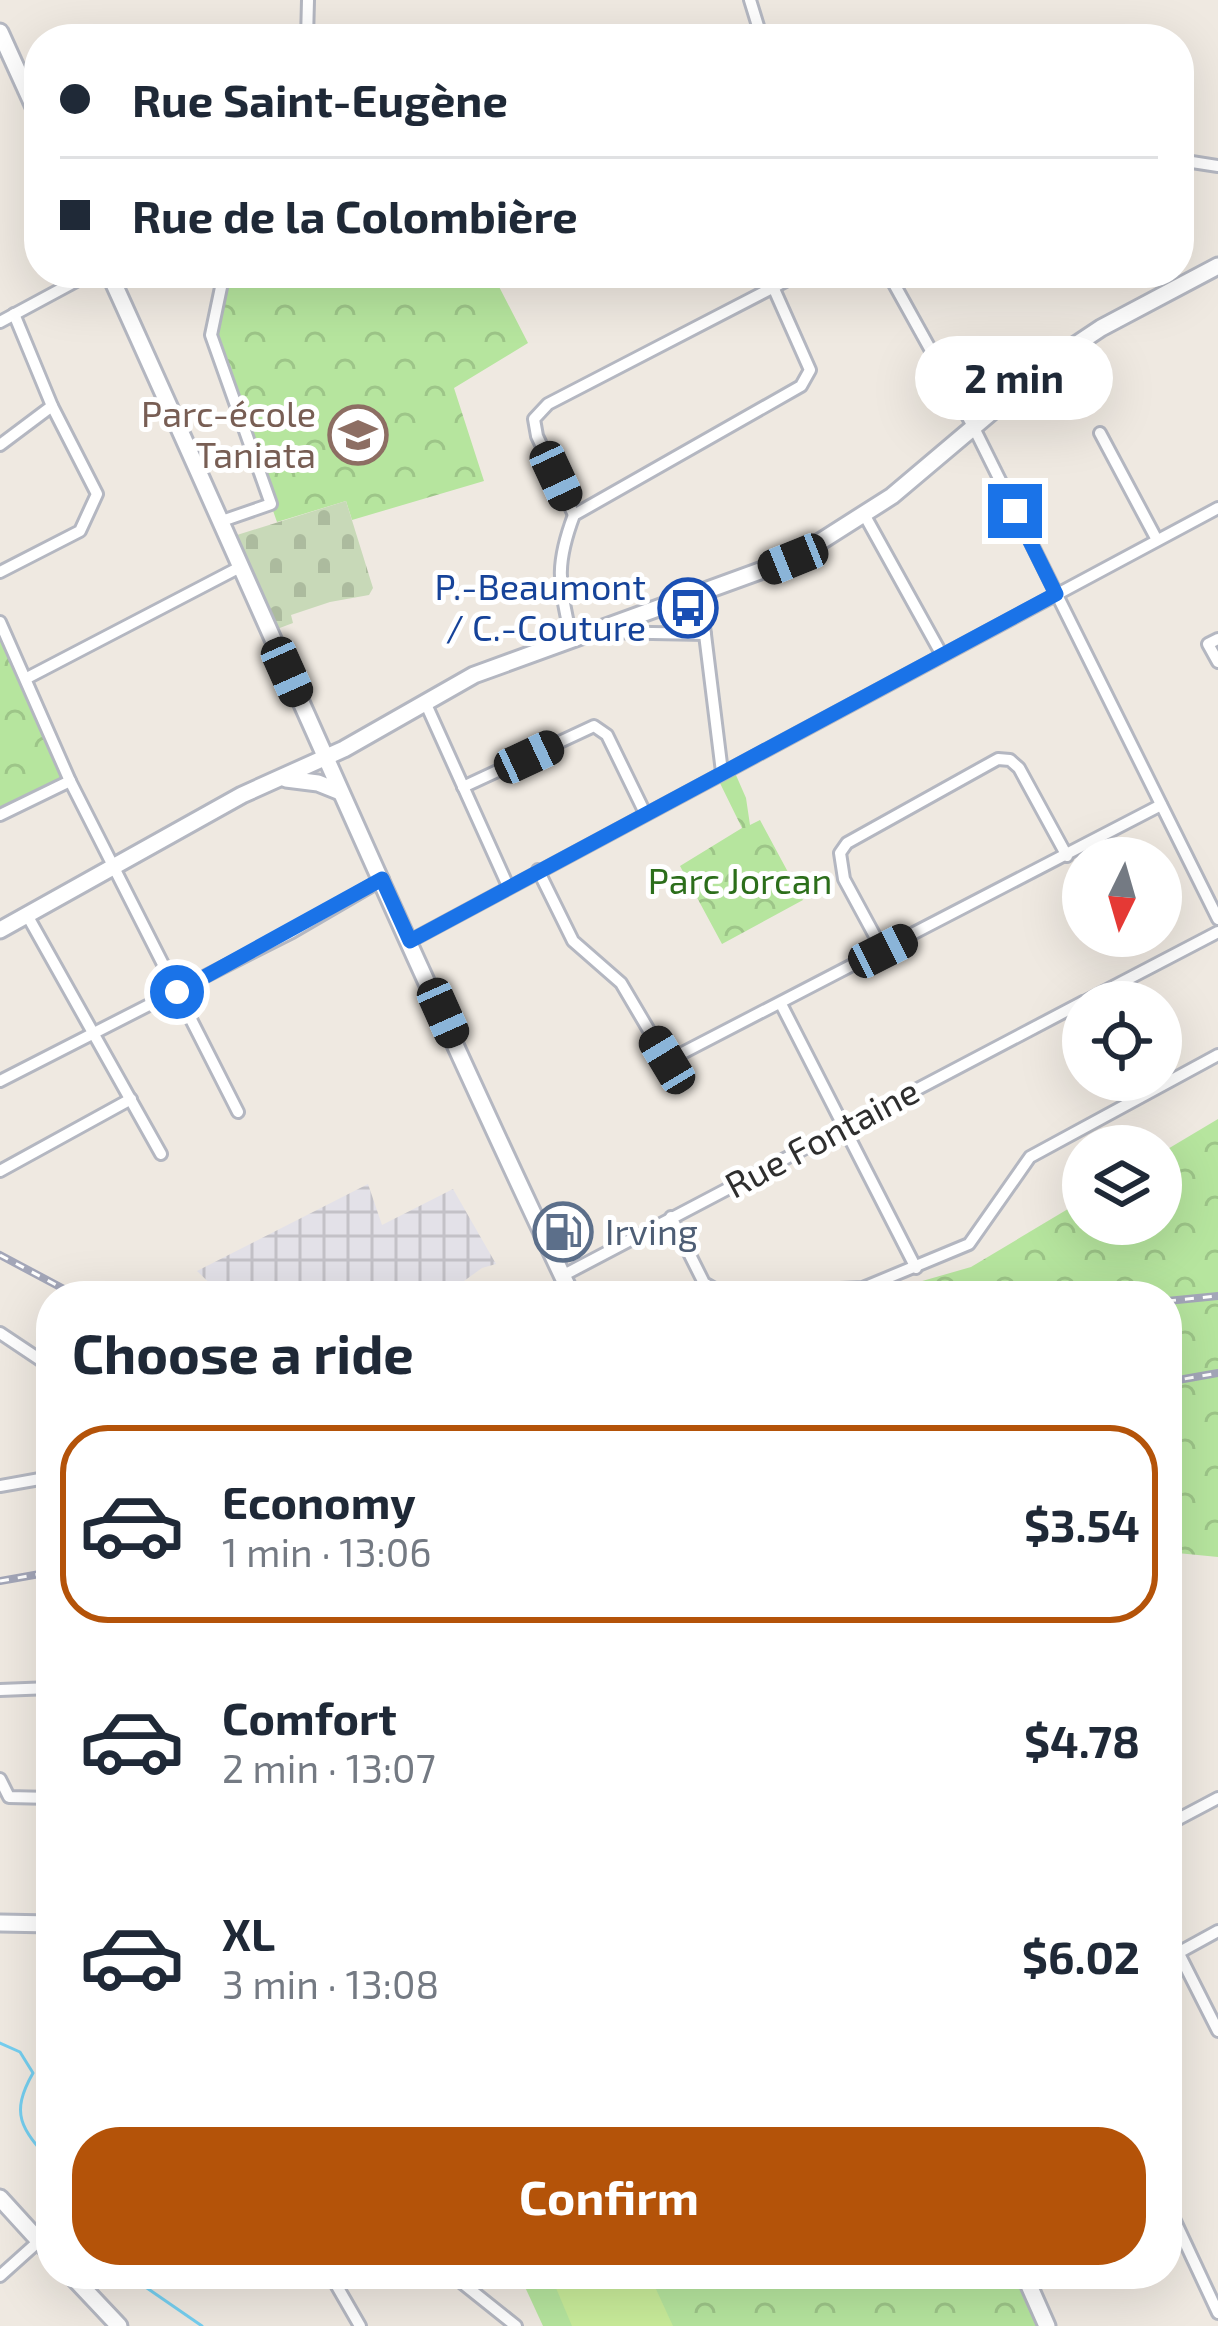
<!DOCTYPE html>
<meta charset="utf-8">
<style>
body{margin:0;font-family:"Exo 2",sans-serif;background:#f2f2f3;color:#1f2937;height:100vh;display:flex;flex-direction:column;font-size:45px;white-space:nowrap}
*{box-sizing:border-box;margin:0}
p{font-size:39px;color:#747a83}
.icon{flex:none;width:66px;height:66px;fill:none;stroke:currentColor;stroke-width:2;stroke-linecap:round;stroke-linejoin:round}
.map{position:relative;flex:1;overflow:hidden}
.details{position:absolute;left:36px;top:1281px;width:1146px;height:1008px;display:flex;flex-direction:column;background:#fff;border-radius:48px;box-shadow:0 12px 48px #0002}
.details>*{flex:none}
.top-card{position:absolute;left:24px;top:24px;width:1170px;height:264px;border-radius:48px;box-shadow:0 12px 48px #0002;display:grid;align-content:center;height:264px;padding:0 36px;background:#fff}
.needle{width:78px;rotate:185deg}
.fabs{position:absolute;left:1062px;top:837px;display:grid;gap:24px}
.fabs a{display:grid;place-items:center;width:120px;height:120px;border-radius:50%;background:#fff;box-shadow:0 12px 48px #0002;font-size:60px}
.end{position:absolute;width:54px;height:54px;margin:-27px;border:15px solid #1a73e8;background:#fff;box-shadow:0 0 0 6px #fff}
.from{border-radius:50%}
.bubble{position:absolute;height:84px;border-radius:42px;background:#fff;box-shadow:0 12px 48px #0002;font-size:39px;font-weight:700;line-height:84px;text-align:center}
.car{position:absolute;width:36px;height:72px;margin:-36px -18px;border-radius:15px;box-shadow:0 0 9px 3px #0007;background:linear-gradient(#222 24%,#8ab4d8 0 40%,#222 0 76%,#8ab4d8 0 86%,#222 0)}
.top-card b{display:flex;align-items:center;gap:42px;height:114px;font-size:45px}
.top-card b+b{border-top:3px solid #e0e1e3}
.top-card i{width:30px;height:30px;background:#1f2937}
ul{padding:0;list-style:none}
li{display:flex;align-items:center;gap:36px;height:198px;margin:0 24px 18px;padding:0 12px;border:6px solid transparent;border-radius:48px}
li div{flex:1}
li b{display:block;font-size:45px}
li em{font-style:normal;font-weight:700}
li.active{border-color:#b45309}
li>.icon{width:108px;height:108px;stroke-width:1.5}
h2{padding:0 36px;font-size:54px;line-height:144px}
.cta{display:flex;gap:24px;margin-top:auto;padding:24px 36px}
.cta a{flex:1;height:138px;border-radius:48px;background:#b45309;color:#fff;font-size:48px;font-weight:700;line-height:138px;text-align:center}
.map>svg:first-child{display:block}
.industrial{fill:url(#industrial-grid)}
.forest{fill:url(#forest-crowns)}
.cemetery{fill:url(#cemetery-stones)}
.pitch{fill:#c9ec9a}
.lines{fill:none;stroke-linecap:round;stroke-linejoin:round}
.stream{stroke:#75cff0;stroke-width:3}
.street-casing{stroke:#b4b7c1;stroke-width:16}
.secondary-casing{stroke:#b4b7c1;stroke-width:21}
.street{stroke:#fff;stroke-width:10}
.secondary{stroke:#fff;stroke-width:15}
.rail-casing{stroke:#a3a6b8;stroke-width:8}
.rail{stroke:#fff;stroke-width:3;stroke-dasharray:9;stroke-linecap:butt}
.route{stroke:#1a73e8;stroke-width:15}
.labels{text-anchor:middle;stroke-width:10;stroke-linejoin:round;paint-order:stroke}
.education-label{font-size:36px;fill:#785e54;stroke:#fff;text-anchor:end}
.transit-label{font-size:36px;fill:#164399;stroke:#fff;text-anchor:end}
.park-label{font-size:36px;fill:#2c6e1b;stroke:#fff}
.street-label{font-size:36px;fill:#2e2e2e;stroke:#fff}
.service-label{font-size:36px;fill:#4e5e75;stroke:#fff;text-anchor:start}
</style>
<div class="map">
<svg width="1218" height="2326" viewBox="0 0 1218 2326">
<defs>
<pattern id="industrial-grid" width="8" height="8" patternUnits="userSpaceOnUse" patternTransform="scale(3)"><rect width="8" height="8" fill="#e3e1e8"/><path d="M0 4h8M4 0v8" fill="none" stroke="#c3c1c7"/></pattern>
<pattern id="forest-crowns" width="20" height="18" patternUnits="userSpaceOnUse" patternTransform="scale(3)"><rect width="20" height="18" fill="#b6e59e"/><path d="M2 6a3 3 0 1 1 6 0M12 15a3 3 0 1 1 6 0" fill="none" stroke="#9dc588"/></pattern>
<pattern id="cemetery-stones" width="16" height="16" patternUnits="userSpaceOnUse" patternTransform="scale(3)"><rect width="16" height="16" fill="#c8d9b8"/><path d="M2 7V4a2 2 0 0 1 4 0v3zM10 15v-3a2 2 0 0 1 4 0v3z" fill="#acbb9e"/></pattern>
</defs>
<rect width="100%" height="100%" fill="#efe9e1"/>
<polygon class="industrial" points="368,1184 382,1225 453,1189 496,1264 482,1268 443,1296 223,1296 197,1271"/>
<g class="forest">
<polygon points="224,273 492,273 528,343 454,388 484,481 352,520 346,501 277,522 211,335"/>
<polygon points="0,622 70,781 0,815"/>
<polygon points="732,766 746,798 750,825 760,820 803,900 722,944 680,866 742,828 716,775"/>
<polygon points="1218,1119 1218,1557 1167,1552 1167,1296 726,1296 877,1294 971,1267 1083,1200 1083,1224 1161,1224 1161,1153"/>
<polygon points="519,2274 1025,2274 1047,2326 543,2326"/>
</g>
<polygon class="cemetery" points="346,501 373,588 369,595 330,602 291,615 293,623 277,629 237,535"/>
<polygon class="pitch" points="585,2274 649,2274 673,2326 572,2326 556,2288"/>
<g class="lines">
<g class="stream">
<path d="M0 2043 20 2052 33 2073C9 2115 22 2129 51 2162"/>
<polyline points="141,2274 144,2286 202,2326"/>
</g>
<defs>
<g id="street">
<polyline points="750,0 762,39"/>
<polyline points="307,39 308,0"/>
<polyline points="1179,160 1218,166"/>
<polyline points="888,273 974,428 1218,919"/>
<polyline points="0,322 91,273"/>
<polyline points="1100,433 1157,540"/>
<polyline points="0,445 52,406"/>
<polyline points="574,515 537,436 534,419 548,404 801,273"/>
<polyline points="865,516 942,655"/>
<polyline points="222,521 271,504 211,335 224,273"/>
<polyline points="0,572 80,531 97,494 52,406 14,314"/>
<polyline points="700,594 722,772"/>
<polyline points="0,622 70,781 238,1112"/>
<polyline points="600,632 705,634"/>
<path d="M571 638C560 584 554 568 574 515L801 386 810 370 774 289"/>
<polyline points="1218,639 1208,644 1218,662"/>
<polyline points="27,678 242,566"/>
<polyline points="425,702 508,886"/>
<polyline points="463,787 594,726 607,735 645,813"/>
<polyline points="0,815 70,781"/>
<polyline points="538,870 573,941 621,983 667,1061 1161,805"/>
<polyline points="27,915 161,1154"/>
<polyline points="410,941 1218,508"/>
<polyline points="883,951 844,879 840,853 847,843 998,759 1010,760 1019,768 1067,856"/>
<polyline points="1084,1002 1218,932"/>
<polyline points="781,1004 916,1268"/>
<polyline points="0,1081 292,932 383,879"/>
<polyline points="0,1171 131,1099"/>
<polyline points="671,1217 704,1283 723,1294 863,1288 969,1244 1030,1157 1218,1055"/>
<polyline points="562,1276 1083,1002"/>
<polyline points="0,1333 51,1367"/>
<polyline points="0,1486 51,1477"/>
<polyline points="0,1690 51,1688"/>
<polyline points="0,1779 9,1797 51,1798"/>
<polyline points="1167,1825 1218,1798"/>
<polyline points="1167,1930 1218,2031"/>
<polyline points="1167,1959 1218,1931"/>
<polyline points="1167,2204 1218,2313"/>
<polyline points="330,2274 360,2326"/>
<polyline points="457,2274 461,2282 516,2326"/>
<polyline points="0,2276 39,2241"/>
</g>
<g id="secondary">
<polyline points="0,32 39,118"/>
<path d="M109 273C264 614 411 958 572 1296"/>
<polyline points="286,779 318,783 338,791"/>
<polyline points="0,930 242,795 344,749 474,675 793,559 892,496 1053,360 1101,328 1218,266"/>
<polyline points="0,1923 51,1924"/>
<polyline points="0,2198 51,2254"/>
<polyline points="70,2274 119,2326"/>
<polyline points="1024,2274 1047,2326"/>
</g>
</defs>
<use href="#street" class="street-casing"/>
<use href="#secondary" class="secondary-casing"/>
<use href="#street" class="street"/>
<use href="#secondary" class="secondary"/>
<defs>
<g id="rail">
<polyline points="0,1255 77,1296"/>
<polyline points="1167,1301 1218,1296"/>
<polyline points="1167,1382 1218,1373"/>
<polyline points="0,1581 51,1572"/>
</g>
</defs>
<use href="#rail" class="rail-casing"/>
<use href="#rail" class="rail"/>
</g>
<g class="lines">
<polyline class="route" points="177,992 382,879 410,941 1056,594 1015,511"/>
</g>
<defs>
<symbol id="school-ring" viewBox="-11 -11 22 22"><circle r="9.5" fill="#fff" stroke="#8d6e63" stroke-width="1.5"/><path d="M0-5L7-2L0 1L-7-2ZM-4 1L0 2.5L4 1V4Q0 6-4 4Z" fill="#8d6e63"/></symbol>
<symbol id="bus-ring" viewBox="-11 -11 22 22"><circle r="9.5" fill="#fff" stroke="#1a4fb4" stroke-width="1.5"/><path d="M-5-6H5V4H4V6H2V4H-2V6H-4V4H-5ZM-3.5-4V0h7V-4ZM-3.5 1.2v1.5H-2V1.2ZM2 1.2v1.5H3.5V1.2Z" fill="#1a4fb4"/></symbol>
<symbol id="fuel-ring" viewBox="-11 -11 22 22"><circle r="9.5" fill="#fff" stroke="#5c6f8a" stroke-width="1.5"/><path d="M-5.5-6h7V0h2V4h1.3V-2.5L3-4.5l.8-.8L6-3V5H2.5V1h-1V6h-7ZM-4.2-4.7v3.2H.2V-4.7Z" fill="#5c6f8a"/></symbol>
</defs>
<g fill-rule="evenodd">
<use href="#school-ring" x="325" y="402" width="66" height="66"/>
<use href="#bus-ring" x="655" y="575" width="66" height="66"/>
<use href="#fuel-ring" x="530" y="1199" width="66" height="66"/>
</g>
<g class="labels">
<g class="education-label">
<text x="316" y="427">Parc-école<tspan x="316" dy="41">Taniata</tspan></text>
</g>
<g class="transit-label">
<text x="646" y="600">P.-Beaumont<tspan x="646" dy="41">/ C.-Couture</tspan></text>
</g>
<g class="park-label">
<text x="740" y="894">Parc Jorcan</text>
</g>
<g class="street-label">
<text transform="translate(822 1138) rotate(-28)" y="13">Rue Fontaine</text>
</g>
<g class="service-label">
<text x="605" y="1245">Irving</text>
</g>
</g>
</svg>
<div class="fabs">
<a><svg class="needle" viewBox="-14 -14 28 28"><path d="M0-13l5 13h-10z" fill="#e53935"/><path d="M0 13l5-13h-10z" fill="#747a83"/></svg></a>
<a><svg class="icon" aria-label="locate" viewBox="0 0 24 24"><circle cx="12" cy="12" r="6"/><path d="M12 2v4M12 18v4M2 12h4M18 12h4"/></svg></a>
<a><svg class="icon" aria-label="layers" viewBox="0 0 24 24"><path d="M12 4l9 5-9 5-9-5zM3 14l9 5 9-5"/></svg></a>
</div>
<i class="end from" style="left:177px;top:992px"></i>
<i class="end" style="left:1015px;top:511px"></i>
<div class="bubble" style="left:915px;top:336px;width:198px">2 min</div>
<i class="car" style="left:556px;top:476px;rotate:155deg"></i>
<i class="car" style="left:793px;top:559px;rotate:248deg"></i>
<i class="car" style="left:287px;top:672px;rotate:156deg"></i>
<i class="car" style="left:529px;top:757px;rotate:65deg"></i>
<i class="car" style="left:883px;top:951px;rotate:63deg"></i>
<i class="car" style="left:443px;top:1013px;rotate:156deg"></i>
<i class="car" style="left:667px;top:1060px;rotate:329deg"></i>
<div class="top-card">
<b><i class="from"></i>Rue Saint-Eugène</b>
<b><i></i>Rue de la Colombière</b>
</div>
<section class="details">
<h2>Choose a ride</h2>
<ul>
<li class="active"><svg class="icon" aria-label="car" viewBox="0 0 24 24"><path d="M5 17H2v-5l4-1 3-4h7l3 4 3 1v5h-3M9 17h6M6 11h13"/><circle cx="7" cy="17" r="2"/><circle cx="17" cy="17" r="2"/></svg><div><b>Economy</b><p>1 min · 13:06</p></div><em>$3.54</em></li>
<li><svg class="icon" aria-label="car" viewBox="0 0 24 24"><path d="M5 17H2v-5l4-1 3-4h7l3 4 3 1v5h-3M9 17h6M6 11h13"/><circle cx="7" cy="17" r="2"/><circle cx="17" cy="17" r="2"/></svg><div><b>Comfort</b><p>2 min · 13:07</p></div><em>$4.78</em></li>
<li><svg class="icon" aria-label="car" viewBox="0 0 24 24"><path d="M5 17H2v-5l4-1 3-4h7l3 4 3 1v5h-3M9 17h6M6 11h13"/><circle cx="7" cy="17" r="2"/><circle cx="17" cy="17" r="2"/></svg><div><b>XL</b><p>3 min · 13:08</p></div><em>$6.02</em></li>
</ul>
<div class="cta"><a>Confirm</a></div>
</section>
</div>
